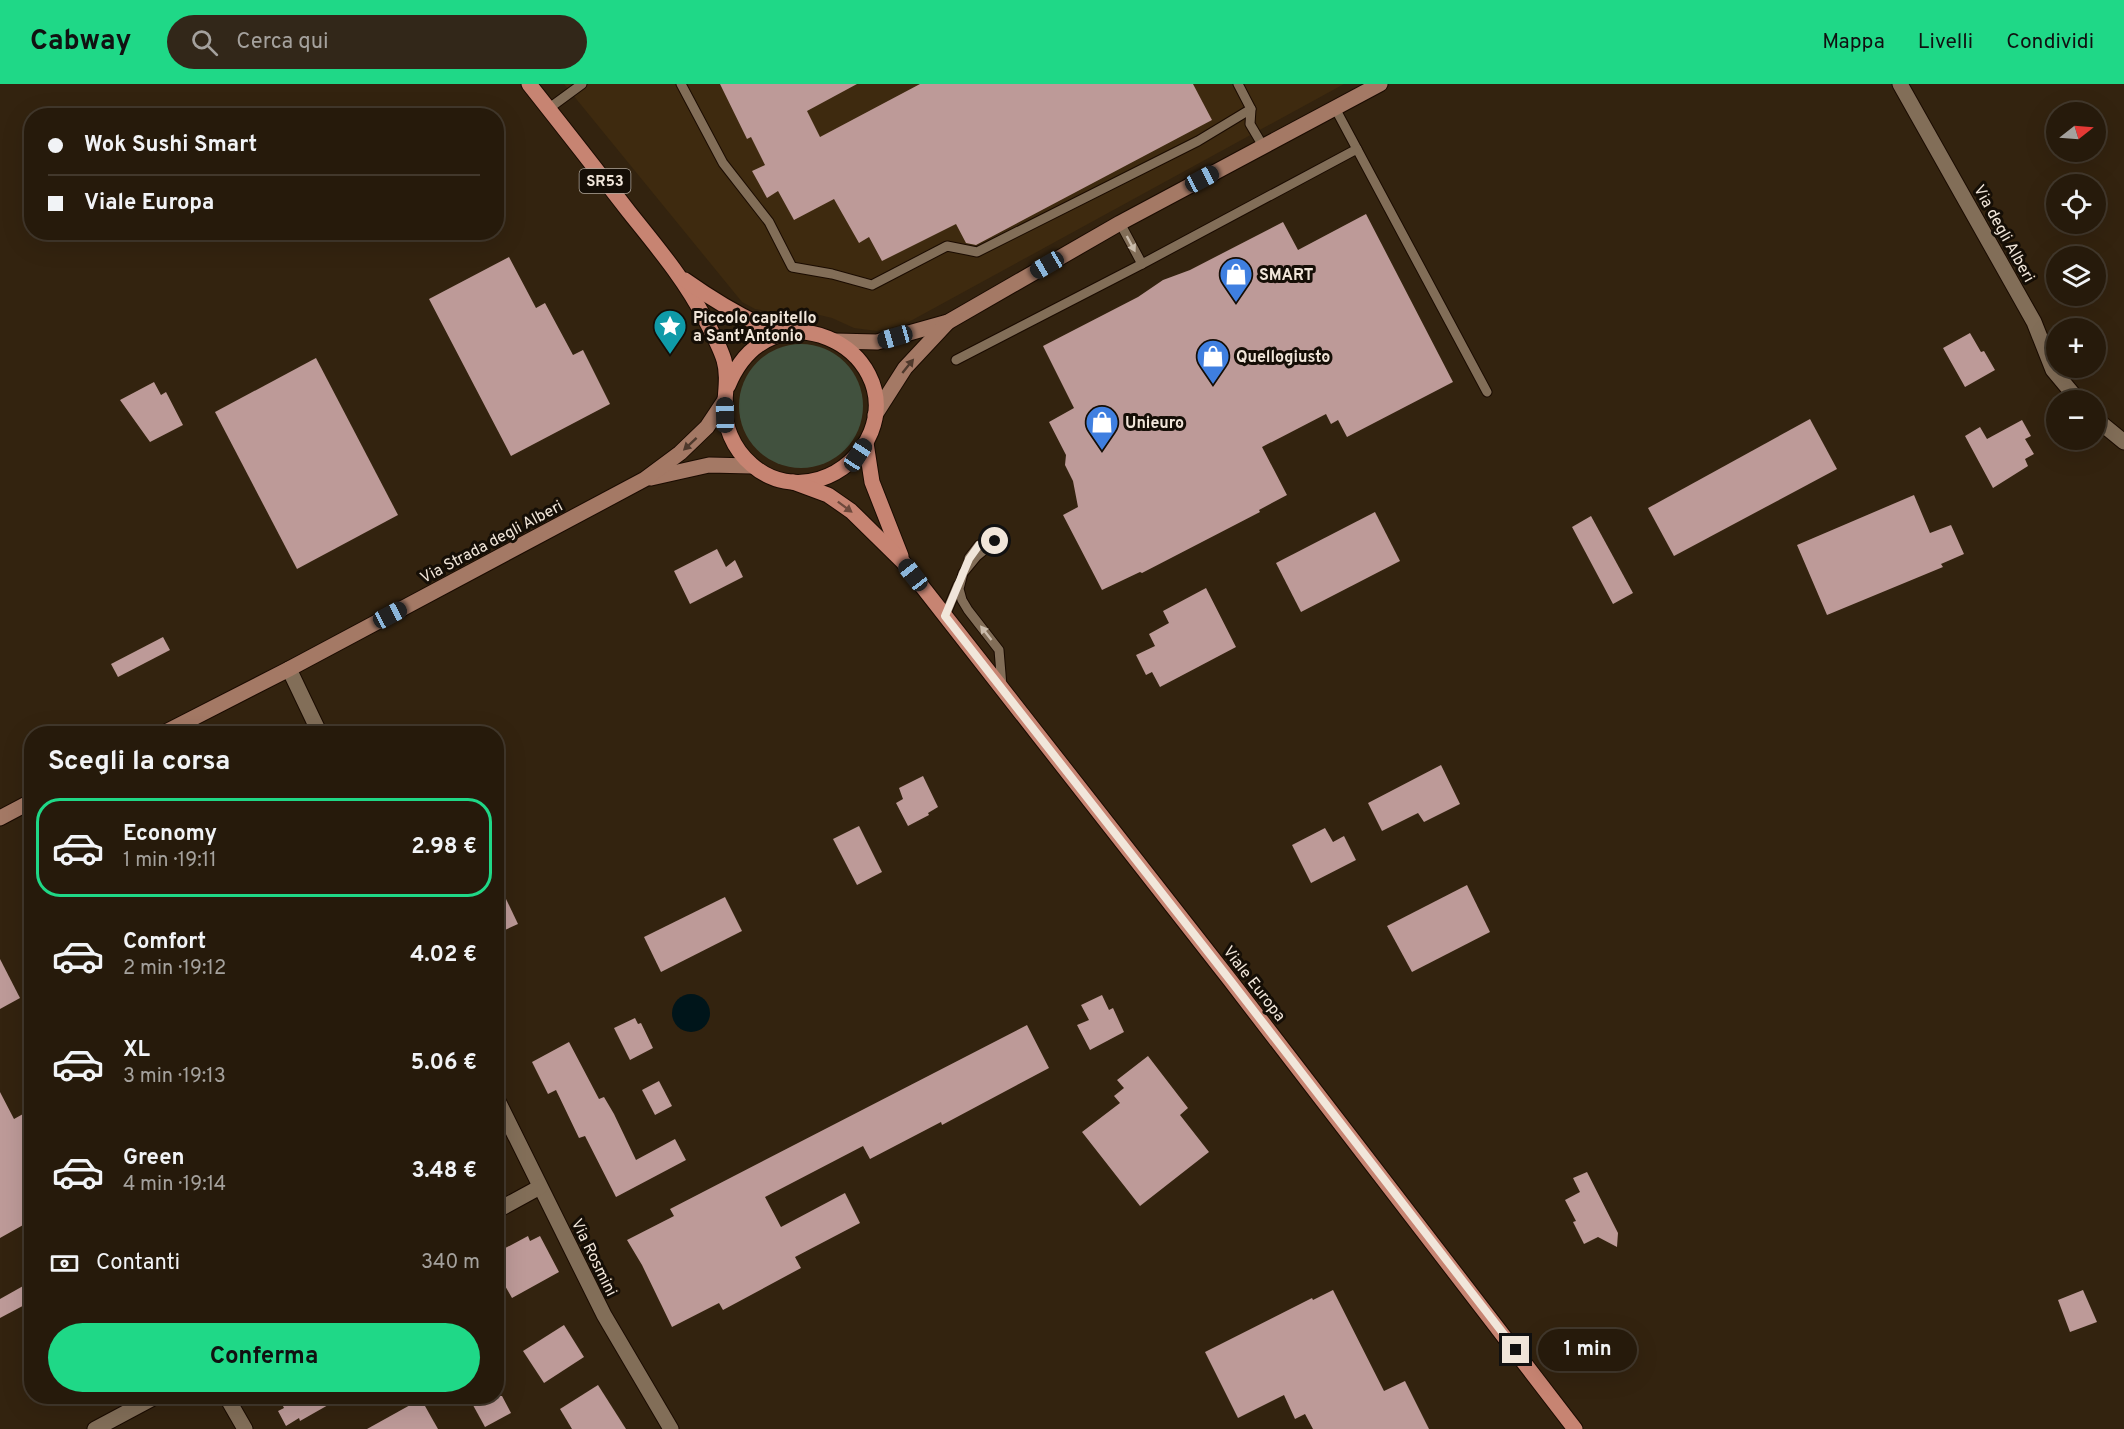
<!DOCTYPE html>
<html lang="it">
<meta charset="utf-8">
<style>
body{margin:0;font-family:Overpass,sans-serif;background:#322719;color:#f1f3f6;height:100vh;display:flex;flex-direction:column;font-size:22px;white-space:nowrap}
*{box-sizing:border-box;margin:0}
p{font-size:20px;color:#a4a19d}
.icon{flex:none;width:33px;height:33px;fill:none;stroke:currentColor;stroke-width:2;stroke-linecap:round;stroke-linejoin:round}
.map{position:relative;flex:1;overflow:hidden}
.details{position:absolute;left:24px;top:642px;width:480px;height:678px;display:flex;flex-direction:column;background:#261a0b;border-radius:24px;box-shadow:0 6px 24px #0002,0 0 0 2px #42382c}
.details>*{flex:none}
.hud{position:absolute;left:24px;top:24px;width:480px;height:132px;border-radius:24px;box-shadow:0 6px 24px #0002,0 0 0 2px #42382c;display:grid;align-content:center;height:132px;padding:0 24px;background:#261a0b}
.needle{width:39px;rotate:73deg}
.tools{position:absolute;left:2046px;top:18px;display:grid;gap:12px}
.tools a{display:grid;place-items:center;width:60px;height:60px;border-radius:50%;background:#261a0b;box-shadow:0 6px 24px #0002,0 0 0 2px #42382c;font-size:30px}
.end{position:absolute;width:27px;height:27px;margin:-14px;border:8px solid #f1e6da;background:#111;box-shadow:0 0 0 3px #111}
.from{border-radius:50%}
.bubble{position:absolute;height:42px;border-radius:21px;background:#261a0b;box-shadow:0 6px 24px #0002,0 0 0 2px #42382c;font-size:20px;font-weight:700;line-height:42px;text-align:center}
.car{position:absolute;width:18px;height:36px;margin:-18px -9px;border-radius:8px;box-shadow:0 0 4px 2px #0007;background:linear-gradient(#222 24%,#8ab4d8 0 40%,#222 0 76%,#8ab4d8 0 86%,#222 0)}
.hud b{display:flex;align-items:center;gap:21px;height:57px;font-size:22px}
.hud b+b{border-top:2px solid #42382c}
.hud i{width:15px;height:15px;background:#f1f3f6}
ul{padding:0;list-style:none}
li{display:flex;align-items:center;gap:18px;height:99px;margin:0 12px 9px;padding:0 12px;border:3px solid transparent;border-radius:24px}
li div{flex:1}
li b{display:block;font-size:22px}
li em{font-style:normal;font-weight:700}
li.on{border-color:#1fd887}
li>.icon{width:54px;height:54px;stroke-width:1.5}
h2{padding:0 24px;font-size:27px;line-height:72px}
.pay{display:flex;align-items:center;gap:15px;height:66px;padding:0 24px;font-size:22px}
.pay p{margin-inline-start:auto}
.primary-button{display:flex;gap:12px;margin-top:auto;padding:12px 24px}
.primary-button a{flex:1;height:69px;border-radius:36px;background:#1fd887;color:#111;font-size:24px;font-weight:700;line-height:69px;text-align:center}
header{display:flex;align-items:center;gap:36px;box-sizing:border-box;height:84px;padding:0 30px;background:#1fd887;color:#111}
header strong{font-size:28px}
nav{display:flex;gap:33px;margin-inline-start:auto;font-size:21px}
.search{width:420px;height:54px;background:#322719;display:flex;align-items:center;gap:15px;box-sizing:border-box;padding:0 21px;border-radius:33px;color:#a4a19d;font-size:22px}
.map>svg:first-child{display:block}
.built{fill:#3e2a0f}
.green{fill:#41513e}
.water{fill:#00151a}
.building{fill:#bd9a98}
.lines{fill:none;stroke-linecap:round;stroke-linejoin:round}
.lane-casing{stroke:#1a0b00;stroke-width:11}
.street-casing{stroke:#1a0b00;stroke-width:17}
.secondary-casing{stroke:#1a0b00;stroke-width:17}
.primary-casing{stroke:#1a0b00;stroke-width:17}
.lane{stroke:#826e58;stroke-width:9}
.street{stroke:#826e58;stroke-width:15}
.secondary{stroke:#a47965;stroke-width:15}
.primary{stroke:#c78472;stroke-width:15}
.oneway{fill:#cabcac}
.oneway2{fill:#4e392c}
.oneway3{fill:#6e493c}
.route{stroke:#f1e6da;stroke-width:8}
.labels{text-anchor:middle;stroke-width:6;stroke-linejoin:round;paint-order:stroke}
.shield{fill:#150e06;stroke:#afa59a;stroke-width:1.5}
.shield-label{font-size:15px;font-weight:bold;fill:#f1e6da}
.street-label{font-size:16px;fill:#f1e6da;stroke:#150e06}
.poi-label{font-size:16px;font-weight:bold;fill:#f1e6da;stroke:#150e06;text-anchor:start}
</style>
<header>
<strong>Cabway</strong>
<div class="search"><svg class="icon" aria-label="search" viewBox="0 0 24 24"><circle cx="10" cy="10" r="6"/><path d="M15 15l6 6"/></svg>Cerca qui</div>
<nav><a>Mappa</a><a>Livelli</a><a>Condividi</a></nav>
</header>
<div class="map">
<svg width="2124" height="1345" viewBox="0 0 2124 1345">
<rect width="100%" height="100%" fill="#33230f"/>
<polygon class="built" points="564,0 1344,0 905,240 877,247 854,244 832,234 799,226 773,228 755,225 742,218"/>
<circle class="green" cx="801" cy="322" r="62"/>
<circle class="water" cx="691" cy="929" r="19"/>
<g class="building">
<polygon points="720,0 857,0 807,27 820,53 920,0 1193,0 1212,36 976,161 966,159 956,140 882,177 869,153 859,159 834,115 794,136 778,107 767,114 752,87 765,81 751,53 747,55"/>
<polygon points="1366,130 1453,298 1347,353 1338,336 1331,340 1326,330 1262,363 1287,411 1259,426 1260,428 1142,489 1140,488 1102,506 1063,431 1078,423 1073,397 1065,381 1066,371 1049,338 1074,324 1043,262 1138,213 1163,196 1190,186 1283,138 1298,166"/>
<polygon points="509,173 536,224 545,219 573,271 583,266 610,320 511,372 429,215"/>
<polygon points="1970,249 1981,268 1984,267 1995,286 1965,303 1943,264"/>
<polygon points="316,274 398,431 297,485 215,328"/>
<polygon points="154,298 161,311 166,308 183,341 150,358 120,316"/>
<polygon points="1810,335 1837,385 1674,472 1648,424"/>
<polygon points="2022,336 2031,352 2025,355 2034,370 2025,375 2028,382 1993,404 1965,352 1980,343 1987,355"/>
<polygon points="1914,411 1930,449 1951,441 1964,470 1941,480 1943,483 1827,531 1797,461"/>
<polygon points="1375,428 1400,477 1301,528 1276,479"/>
<polygon points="1591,432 1633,509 1613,520 1572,443"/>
<polygon points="717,465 726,483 735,476 743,493 690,520 674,487"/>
<polygon points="1206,504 1236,563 1160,603 1152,588 1146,591 1136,571 1155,562 1149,550 1169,539 1163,527"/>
<polygon points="163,553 170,566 118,593 111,580"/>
<polygon points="1441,681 1460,720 1424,738 1418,729 1382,747 1368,719"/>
<polygon points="923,692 938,723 928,729 929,731 908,742 896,719 903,715 899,704"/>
<polygon points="859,742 882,788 857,801 833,755"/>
<polygon points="1325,744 1333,758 1344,752 1356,776 1311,799 1292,761"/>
<polygon points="496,794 518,840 496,850"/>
<polygon points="1467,801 1490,848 1412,888 1387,842"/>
<polygon points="725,813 742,847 661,888 644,853"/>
<polygon points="0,875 20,914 0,925"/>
<polygon points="1102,911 1109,926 1113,924 1124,948 1090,966 1077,941 1089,936 1081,921"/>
<polygon points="635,934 638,940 641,939 653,964 630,976 614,944"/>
<polygon points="1027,941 1049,984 942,1041 941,1038 870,1075 863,1062 765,1113 781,1143 845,1109 860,1139 795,1173 801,1184 723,1226 719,1219 672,1243 642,1181 627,1156 674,1132 670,1125"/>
<polygon points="569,958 599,1015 604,1013 614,1030 636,1076 675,1055 686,1076 616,1113 585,1052 579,1054 556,1006 548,1010 532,978"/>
<polygon points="1148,972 1188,1024 1180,1031 1209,1068 1140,1122 1082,1048 1120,1019 1114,1012 1124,1004 1117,996"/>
<polygon points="659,997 672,1022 655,1031 642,1006"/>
<polygon points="0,1008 14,1035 32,1025 32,1136 0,1154"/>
<polygon points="1587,1088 1618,1149 1617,1163 1598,1153 1584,1160 1573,1138 1576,1137 1565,1116 1580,1108 1573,1094"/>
<polygon points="528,1152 530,1157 540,1152 559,1188 512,1214 496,1186 496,1169"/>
<polygon points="32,1197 32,1217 0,1234 0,1215"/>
<polygon points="1333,1206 1384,1307 1405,1297 1429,1345 1313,1345 1305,1330 1295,1335 1284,1311 1238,1334 1205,1268 1312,1214 1313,1216"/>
<polygon points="2083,1206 2097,1238 2070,1248 2058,1216"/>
<polygon points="564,1241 584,1273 544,1299 523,1267"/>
<polygon points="598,1301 626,1345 572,1345 560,1325"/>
<polygon points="278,1312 344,1312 300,1337 299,1334 286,1342 278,1327 284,1324"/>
<polygon points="468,1312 502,1312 511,1329 485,1343"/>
<polygon points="421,1315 438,1345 367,1345"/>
</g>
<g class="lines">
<defs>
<g id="lane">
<polyline points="681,0 723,79 769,138 792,183 832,190 872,201 947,162 977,168 1198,57 1251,25"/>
<polyline points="1238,0 1251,25 1250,40 1263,62"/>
<polyline points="1335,24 1487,308"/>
<polyline points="548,25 582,0"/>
<polyline points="1120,139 1142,180"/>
<polyline points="956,276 1142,180 1357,65"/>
<polyline points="995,457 977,472 963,489 959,505 962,516 968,526 999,566 1002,602"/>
<polyline points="969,474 979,461 993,458"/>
<polyline points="945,532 958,501"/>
</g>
<g id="street">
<polyline points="1900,0 2034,238 2053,286 2078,316"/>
<polyline points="2096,335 2124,358"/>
<polyline points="289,585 320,650"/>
<polyline points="496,1013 604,1231 671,1345"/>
<polyline points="496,1127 540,1103"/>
<polyline points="226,1312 245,1345"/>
<polyline points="95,1345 157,1312"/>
</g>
<g id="secondary">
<polyline points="835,257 877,258 948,238 1120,139 1380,0"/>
<polyline points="875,331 905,284 948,238"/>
<polyline points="651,394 709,381 752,382"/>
<polyline points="162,650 289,585 645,395 680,369 707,343 725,316"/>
<polyline points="0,734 32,717"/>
</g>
<g id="primary">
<path d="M529 0C563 43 596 85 629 128 657 163 685 196 705 235 712 248 720 263 724 276 728 290 726 303 725 317 723 341 733 365 752 381 792 416 852 395 871 348 904 264 771 197 728 302"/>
<path d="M685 196C716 218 746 236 781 250"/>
<polyline points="866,359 872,398 901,472"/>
<polyline points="793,398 828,411 851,427 903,478 1230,896 1575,1345"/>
</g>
</defs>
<use href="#lane" class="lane-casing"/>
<use href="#street" class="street-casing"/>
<use href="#secondary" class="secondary-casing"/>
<use href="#primary" class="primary-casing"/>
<use href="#lane" class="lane"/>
<use href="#street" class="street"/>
<use href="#secondary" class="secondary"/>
<use href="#primary" class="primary"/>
</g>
<defs><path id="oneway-solid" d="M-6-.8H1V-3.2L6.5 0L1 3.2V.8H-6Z" transform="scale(1.5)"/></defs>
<g class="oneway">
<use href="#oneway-solid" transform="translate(1131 160) rotate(62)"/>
<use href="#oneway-solid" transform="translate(986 549) rotate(-128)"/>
</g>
<g class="oneway2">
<use href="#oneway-solid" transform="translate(908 282) rotate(-51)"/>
<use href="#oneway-solid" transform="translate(690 360) rotate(137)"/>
</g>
<use class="oneway3" href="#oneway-solid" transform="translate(845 423) rotate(37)"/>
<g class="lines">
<polyline class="route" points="995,457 979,461 969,475 945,532 1230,896 1516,1266"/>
</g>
<defs>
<symbol id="shop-pin" viewBox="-11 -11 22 30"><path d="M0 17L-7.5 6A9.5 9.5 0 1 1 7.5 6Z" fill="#3f7fe0" stroke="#150e06"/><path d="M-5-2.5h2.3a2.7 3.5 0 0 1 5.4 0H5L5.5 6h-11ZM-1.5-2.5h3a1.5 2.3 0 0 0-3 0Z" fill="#fff"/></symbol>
<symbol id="sight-pin" viewBox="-11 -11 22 30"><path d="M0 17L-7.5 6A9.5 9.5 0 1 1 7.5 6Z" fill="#0f9aa8" stroke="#150e06"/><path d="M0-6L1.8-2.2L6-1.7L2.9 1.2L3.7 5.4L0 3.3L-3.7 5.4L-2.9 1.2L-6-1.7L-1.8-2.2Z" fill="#fff"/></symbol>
</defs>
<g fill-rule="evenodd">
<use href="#shop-pin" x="1217" y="171" width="38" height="52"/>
<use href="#sight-pin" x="651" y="223" width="38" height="52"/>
<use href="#shop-pin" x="1194" y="253" width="38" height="52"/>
<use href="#shop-pin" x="1083" y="319" width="38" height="52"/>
</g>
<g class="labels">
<rect class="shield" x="579.5" y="85" width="51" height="24" rx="4.5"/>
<g class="shield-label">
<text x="605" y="102">SR53</text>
</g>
<g class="street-label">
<text transform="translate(2005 149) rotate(61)" y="6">Via degli Alberi</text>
<text transform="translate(491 457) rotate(-28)" y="6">Via Strada degli Alberi</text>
<text transform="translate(1255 899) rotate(52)" y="6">Viale Europa</text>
<text transform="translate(595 1173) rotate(64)" y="6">Via Rosmini</text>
</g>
<g class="poi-label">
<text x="1259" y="196">SMART</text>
<text x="693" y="239">Piccolo capitello<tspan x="693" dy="18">a Sant'Antonio</tspan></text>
<text x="1236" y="278">Quellogiusto</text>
<text x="1125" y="344">Unieuro</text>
</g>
</g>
</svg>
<div class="tools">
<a><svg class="needle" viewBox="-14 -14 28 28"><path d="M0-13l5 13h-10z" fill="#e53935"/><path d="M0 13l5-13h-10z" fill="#a4a19d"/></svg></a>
<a><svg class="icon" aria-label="locate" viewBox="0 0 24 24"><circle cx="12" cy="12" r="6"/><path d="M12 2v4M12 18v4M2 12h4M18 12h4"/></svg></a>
<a><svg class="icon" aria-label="layers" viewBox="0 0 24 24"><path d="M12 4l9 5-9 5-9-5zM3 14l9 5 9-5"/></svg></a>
<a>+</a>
<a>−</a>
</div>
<i class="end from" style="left:995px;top:457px"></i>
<i class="end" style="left:1516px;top:1266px"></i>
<div class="bubble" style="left:1538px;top:1245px;width:99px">1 min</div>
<i class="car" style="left:1202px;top:95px;rotate:62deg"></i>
<i class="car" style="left:1047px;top:181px;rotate:240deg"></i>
<i class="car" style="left:895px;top:253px;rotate:254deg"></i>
<i class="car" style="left:725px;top:331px;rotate:359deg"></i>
<i class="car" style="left:858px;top:371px;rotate:33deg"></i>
<i class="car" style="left:913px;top:491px;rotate:322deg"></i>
<i class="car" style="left:390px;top:531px;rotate:62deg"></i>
<div class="hud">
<b><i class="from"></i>Wok Sushi Smart</b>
<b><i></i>Viale Europa</b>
</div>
<section class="details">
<h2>Scegli la corsa</h2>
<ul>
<li class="on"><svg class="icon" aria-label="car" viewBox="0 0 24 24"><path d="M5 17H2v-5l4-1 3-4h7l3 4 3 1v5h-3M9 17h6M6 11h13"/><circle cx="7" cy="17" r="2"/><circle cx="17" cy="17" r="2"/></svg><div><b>Economy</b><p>1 min · 19:11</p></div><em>2.98 €</em></li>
<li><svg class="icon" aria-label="car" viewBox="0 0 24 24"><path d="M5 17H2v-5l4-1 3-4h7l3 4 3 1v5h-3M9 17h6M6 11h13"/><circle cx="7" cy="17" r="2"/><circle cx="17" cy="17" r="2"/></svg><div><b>Comfort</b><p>2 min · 19:12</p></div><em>4.02 €</em></li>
<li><svg class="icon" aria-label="car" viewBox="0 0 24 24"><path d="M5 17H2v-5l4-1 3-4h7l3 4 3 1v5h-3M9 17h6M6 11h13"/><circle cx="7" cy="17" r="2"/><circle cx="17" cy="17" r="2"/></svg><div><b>XL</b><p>3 min · 19:13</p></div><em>5.06 €</em></li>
<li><svg class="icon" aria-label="car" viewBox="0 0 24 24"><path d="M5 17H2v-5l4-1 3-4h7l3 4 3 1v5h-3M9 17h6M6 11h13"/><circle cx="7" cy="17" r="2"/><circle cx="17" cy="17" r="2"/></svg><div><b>Green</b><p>4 min · 19:14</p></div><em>3.48 €</em></li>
</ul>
<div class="pay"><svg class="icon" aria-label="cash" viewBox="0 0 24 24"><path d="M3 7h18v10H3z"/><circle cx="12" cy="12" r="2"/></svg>Contanti<p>340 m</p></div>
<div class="primary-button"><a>Conferma</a></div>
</section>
</div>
